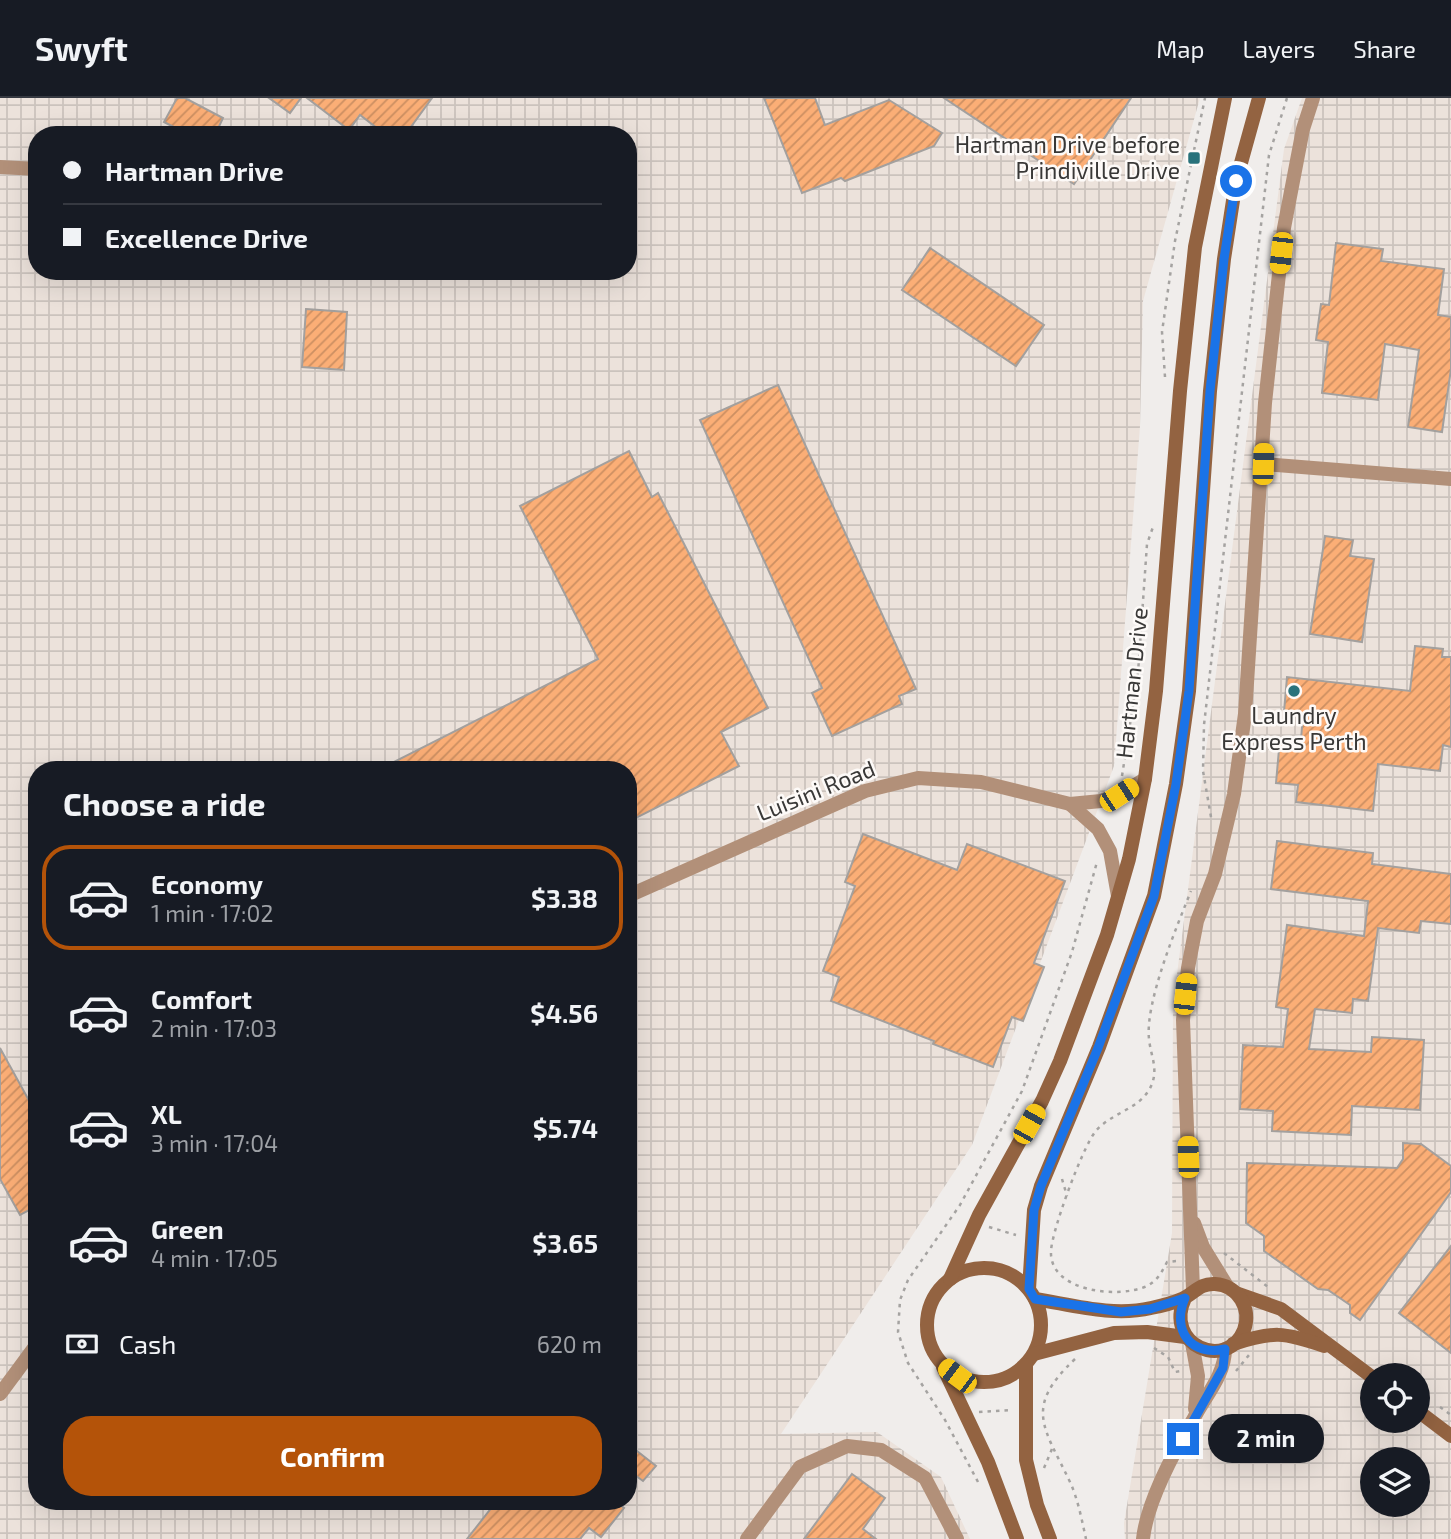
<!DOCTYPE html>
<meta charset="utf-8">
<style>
body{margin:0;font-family:"Exo 2",sans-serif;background:#20242c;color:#f1f3f6;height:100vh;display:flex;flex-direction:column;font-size:26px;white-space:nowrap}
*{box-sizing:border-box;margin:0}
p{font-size:23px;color:#9ea1a6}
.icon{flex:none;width:38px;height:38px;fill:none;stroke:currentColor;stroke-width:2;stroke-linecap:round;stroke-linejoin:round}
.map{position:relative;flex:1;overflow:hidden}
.details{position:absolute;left:28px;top:663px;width:609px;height:749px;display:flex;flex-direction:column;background:#171b24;border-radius:28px;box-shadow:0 7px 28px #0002}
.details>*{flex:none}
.hud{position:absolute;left:28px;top:28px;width:609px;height:154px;border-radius:28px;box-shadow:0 7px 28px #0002;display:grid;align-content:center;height:154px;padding:0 35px;background:#171b24}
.fabs{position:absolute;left:1360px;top:1265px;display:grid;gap:14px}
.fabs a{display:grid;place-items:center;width:70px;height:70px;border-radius:50%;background:#171b24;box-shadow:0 7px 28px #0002;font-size:35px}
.end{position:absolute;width:32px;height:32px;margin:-16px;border:9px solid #1a73e8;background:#fff;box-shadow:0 0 0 4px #fff}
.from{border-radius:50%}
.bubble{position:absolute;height:49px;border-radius:24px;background:#171b24;box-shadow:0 7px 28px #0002;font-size:23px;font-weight:700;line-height:49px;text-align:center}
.car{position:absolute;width:21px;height:42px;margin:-21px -10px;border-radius:9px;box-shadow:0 0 5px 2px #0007;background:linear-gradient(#f5c518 24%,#345 0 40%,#f5c518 0 76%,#345 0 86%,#f5c518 0)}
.hud b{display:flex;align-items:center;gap:24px;height:66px;font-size:26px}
.hud b+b{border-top:2px solid #363941}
.hud i{width:18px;height:18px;background:#f1f3f6}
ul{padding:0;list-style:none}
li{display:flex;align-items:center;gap:21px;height:105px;margin:0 14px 10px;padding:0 21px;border:4px solid transparent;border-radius:28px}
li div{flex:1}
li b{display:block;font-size:26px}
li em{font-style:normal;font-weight:700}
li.active{border-color:#b45309}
li>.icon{width:63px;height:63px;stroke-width:1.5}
h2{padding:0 35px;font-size:32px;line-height:84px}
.pay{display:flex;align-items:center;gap:18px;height:77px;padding:0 35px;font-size:26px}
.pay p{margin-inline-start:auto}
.primary-button{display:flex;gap:14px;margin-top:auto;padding:14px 35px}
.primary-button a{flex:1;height:80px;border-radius:28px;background:#b45309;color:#fff;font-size:28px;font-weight:700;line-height:80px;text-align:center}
header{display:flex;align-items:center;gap:42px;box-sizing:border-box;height:98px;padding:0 35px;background:#171b24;border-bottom:2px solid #363941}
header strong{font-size:33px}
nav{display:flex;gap:38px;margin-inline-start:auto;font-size:24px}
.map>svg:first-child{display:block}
.industrial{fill:url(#industrial-grid);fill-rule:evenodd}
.building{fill:url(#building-hatch);stroke:#a3a09e;stroke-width:2}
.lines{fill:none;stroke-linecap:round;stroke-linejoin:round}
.path{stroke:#a5a3a1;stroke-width:2.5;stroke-dasharray:3.5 5;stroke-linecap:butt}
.street{stroke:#b29079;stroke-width:14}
.secondary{stroke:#936341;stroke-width:14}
.route{stroke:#1a73e8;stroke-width:9}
.poi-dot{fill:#29727b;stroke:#fdfaf8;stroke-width:2.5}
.labels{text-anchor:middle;stroke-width:5;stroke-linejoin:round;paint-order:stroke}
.poi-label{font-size:23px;fill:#393837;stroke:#fdfaf8;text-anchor:end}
.street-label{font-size:23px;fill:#393837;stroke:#fdfaf8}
</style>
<header>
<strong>Swyft</strong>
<nav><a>Map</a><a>Layers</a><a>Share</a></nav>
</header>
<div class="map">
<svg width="1451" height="1441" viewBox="0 0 1451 1441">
<defs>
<pattern id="industrial-grid" width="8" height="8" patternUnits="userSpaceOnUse" patternTransform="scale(1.75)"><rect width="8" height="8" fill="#ece2db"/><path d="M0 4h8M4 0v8" fill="none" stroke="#cbc3bd"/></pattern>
<pattern id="building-hatch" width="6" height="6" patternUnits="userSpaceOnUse" patternTransform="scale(1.75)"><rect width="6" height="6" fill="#fbae76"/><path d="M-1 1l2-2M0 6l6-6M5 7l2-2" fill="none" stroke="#cc8f62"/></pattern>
</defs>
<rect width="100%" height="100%" fill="#f0edeb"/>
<g class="industrial">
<path d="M0 0H1200L1143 203 1140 328 1114 668 972 1047 781 1336 877 1334 941 1379 970 1441H0ZM37 37H628V173H37ZM37 672H628V1404H37Z"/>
<path d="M1302 0H1451V1441H1125L1124 1425 1172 1135 1173 907 1284 51ZM1372 1278H1418V1323H1372ZM1372 1362H1418V1407H1372Z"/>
</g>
<g class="building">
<polygon points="177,0 185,0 223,20 215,37 189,37 164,24"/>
<polygon points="269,0 301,0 290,15"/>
<polygon points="307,0 432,0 405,37 386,37 360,17 349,32"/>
<polygon points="764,0 815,0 825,27 889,2 942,35 934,48 845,83 841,80 802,95"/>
<polygon points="944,0 1131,0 1074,86"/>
<polygon points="1336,145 1383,151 1381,163 1444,171 1438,217 1451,219 1451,271 1442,334 1408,329 1419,252 1385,246 1378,302 1322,295 1328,244 1316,242 1321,206 1329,207"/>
<polygon points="930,150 1044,227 1016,268 902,192"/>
<polygon points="306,211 347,214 344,272 302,269"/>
<polygon points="778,287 916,591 899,598 902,606 832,638 812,595 822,590 700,322"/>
<polygon points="629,353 652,399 658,395 768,610 721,634 739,668 628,724 628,672 378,672 598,561 520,408"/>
<polygon points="1325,438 1353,442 1350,458 1374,461 1362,544 1310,536"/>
<polygon points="1415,548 1443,551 1442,559 1451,559 1451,649 1443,647 1440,673 1378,666 1373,713 1296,704 1298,687 1276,685 1280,640 1301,642 1303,616 1284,614 1287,579 1410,593"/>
<polygon points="863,736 957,772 967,746 1065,783 1034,865 1044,869 1023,923 1012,919 993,969 933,946 934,943 831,903 839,879 823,873 855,788 845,784"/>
<polygon points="1277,743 1373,755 1372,766 1451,776 1451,826 1421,823 1419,835 1378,830 1368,903 1353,901 1352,915 1315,911 1309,951 1371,954 1372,939 1424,942 1420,1012 1352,1008 1351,1037 1272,1033 1273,1013 1240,1011 1243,947 1283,949 1288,911 1276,909 1287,827 1364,838 1368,803 1271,791"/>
<polygon points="0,950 37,1017 37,1070 31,1073 37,1083 37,1108 20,1117 0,1081"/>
<polygon points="1403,1045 1421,1046 1451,1068 1451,1094 1360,1222 1350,1215 1350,1207 1328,1192 1318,1191 1264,1153 1264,1138 1246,1125 1247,1065 1397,1070 1403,1061"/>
<polygon points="1451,1148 1451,1255 1399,1215"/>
<polygon points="628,1346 656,1368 643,1383 628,1372"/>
<polygon points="852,1376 885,1400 863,1431 876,1441 804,1441"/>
<polygon points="496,1404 616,1404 624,1410 601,1439 589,1430 580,1441 467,1441"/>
</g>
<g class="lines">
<g class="path">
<polyline points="1165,279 1162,234 1175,143 1205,0"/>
<polyline points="1122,678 1138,575 1147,446 1153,429"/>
<polyline points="1211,719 1203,673 1204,627 1269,57 1287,0"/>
<polyline points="1062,1081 1067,1098"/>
<polyline points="989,1129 1016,1137"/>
<polyline points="1224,1155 1268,1189"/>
<path d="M1176 1163 1167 1164C1162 1174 1157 1183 1147 1188 1119 1201 1049 1194 1051 1153 1052 1132 1082 1051 1095 1034 1109 1016 1137 1012 1149 992 1160 973 1151 960 1149 941 1145 904 1177 828 1191 793"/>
<polyline points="1154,1250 1168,1259 1175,1274 1181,1273"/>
<path d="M1075 1261C1023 1310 1044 1329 1070 1384 1078 1401 1082 1423 1086 1441"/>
<polyline points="1385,1271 1395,1278"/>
<polyline points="1236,1273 1249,1257"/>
<polyline points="1418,1293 1426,1299"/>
<polyline points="1440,1309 1451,1317"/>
<polyline points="979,1314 1011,1312"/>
<polyline points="1044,1370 1052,1351"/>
<polyline points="978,1384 945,1322 908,1265 898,1234 900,1202 908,1182 960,1107 1022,993 1072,854 1097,764"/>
</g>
<g class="street">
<polyline points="0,69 37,71"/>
<polyline points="1263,366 1451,381"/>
<polyline points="1070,706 1098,731 1110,753 1118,798"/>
<polyline points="628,798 865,693 918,680 981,684 1070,706 1101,703 1119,697 1145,681"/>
<polyline points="1194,1125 1203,1149 1227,1188"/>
<polyline points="1193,1192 1183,922 1188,870 1197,823 1215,776 1234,696 1245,616 1265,305 1284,130 1303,31 1313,0"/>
<polyline points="1192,1245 1198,1278 1195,1311"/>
<polyline points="0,1296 37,1246"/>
<polyline points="747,1441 800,1369 847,1348 881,1352 925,1380 957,1441"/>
<path d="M1143 1441C1147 1404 1175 1352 1194 1320 1206 1297 1225 1277 1225 1251"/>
</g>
<g class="secondary">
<circle cx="984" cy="1227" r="57"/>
<polyline points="950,1181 979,1117 1042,1003 1060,963 1107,837 1129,761 1145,681 1156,593 1180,293 1195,149 1225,0"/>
<polyline points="1029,1191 1034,1112 1041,1088 1099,949 1154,798 1176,686 1189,593 1210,293 1224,161 1236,83 1259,0"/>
<polyline points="1236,1195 1281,1211 1372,1279"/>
<path d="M1035 1201C1073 1207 1113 1219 1151 1210 1161 1208 1173 1205 1182 1201 1194 1196 1199 1185 1215 1186 1238 1187 1252 1211 1244 1232 1227 1274 1163 1247 1185 1200"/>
<path d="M1233 1246C1273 1233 1284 1234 1324 1248"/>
<polyline points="1034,1256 1114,1235 1147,1234 1185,1239"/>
<polyline points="1026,1267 1026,1362 1037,1407 1050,1441"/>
<polyline points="943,1269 988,1364 1017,1441"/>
<polyline points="1418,1313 1451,1338"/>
</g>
</g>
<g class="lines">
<path class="route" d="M1183 1341 1223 1270 1225 1251C1191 1259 1171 1232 1185 1200L1150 1211 1121 1214 1035 1201 1029 1191 1034 1112 1041 1088 1098 950 1154 798 1176 686 1189 593 1210 293 1224 161 1236 83"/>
</g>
<g class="poi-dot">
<rect x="1187" y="53" width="14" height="14" rx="3.5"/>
<circle cx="1294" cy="593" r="7"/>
</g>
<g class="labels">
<g class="poi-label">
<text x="1180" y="55">Hartman Drive before<tspan x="1180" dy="26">Prindiville Drive</tspan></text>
<text x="1294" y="626" text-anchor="middle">Laundry<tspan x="1294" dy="26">Express Perth</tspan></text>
</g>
<g class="street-label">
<text transform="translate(1132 585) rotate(-84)" y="8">Hartman Drive</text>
<text transform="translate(816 693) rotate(-22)" y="8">Luisini Road</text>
</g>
</g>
</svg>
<div class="fabs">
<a><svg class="icon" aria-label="locate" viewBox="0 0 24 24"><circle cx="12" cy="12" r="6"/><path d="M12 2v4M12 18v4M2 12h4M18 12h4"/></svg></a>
<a><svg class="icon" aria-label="layers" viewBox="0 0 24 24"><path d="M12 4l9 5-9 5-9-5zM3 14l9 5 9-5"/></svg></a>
</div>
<i class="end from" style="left:1236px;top:83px"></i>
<i class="end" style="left:1183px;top:1341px"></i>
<div class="bubble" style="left:1208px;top:1316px;width:116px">2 min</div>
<i class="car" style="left:1281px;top:155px;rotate:186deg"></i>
<i class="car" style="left:1263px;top:366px;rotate:2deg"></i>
<i class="car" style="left:1119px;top:697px;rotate:57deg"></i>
<i class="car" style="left:1185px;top:896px;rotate:6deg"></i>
<i class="car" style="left:1029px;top:1026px;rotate:29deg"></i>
<i class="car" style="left:1188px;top:1059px;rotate:358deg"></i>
<i class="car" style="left:957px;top:1278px;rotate:307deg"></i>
<div class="hud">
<b><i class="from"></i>Hartman Drive</b>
<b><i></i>Excellence Drive</b>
</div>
<section class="details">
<h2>Choose a ride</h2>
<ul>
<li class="active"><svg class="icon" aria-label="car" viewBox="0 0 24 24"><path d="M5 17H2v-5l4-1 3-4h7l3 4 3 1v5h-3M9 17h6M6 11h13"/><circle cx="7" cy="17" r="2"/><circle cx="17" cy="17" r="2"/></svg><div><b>Economy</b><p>1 min · 17:02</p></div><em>$3.38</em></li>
<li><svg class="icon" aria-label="car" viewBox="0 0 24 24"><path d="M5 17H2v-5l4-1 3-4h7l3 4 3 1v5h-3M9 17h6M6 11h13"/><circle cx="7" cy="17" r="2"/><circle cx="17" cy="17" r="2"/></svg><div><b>Comfort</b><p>2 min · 17:03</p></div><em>$4.56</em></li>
<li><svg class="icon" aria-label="car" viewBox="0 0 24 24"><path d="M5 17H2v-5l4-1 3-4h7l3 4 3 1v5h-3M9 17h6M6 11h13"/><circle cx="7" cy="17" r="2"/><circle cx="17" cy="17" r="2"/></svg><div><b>XL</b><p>3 min · 17:04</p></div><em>$5.74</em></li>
<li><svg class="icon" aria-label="car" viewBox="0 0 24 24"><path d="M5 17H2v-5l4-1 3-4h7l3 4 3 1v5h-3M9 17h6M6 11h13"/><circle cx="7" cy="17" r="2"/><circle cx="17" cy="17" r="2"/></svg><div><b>Green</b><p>4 min · 17:05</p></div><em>$3.65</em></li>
</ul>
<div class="pay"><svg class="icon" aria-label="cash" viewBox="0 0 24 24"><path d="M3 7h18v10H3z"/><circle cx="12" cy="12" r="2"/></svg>Cash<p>620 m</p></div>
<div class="primary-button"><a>Confirm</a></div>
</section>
</div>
